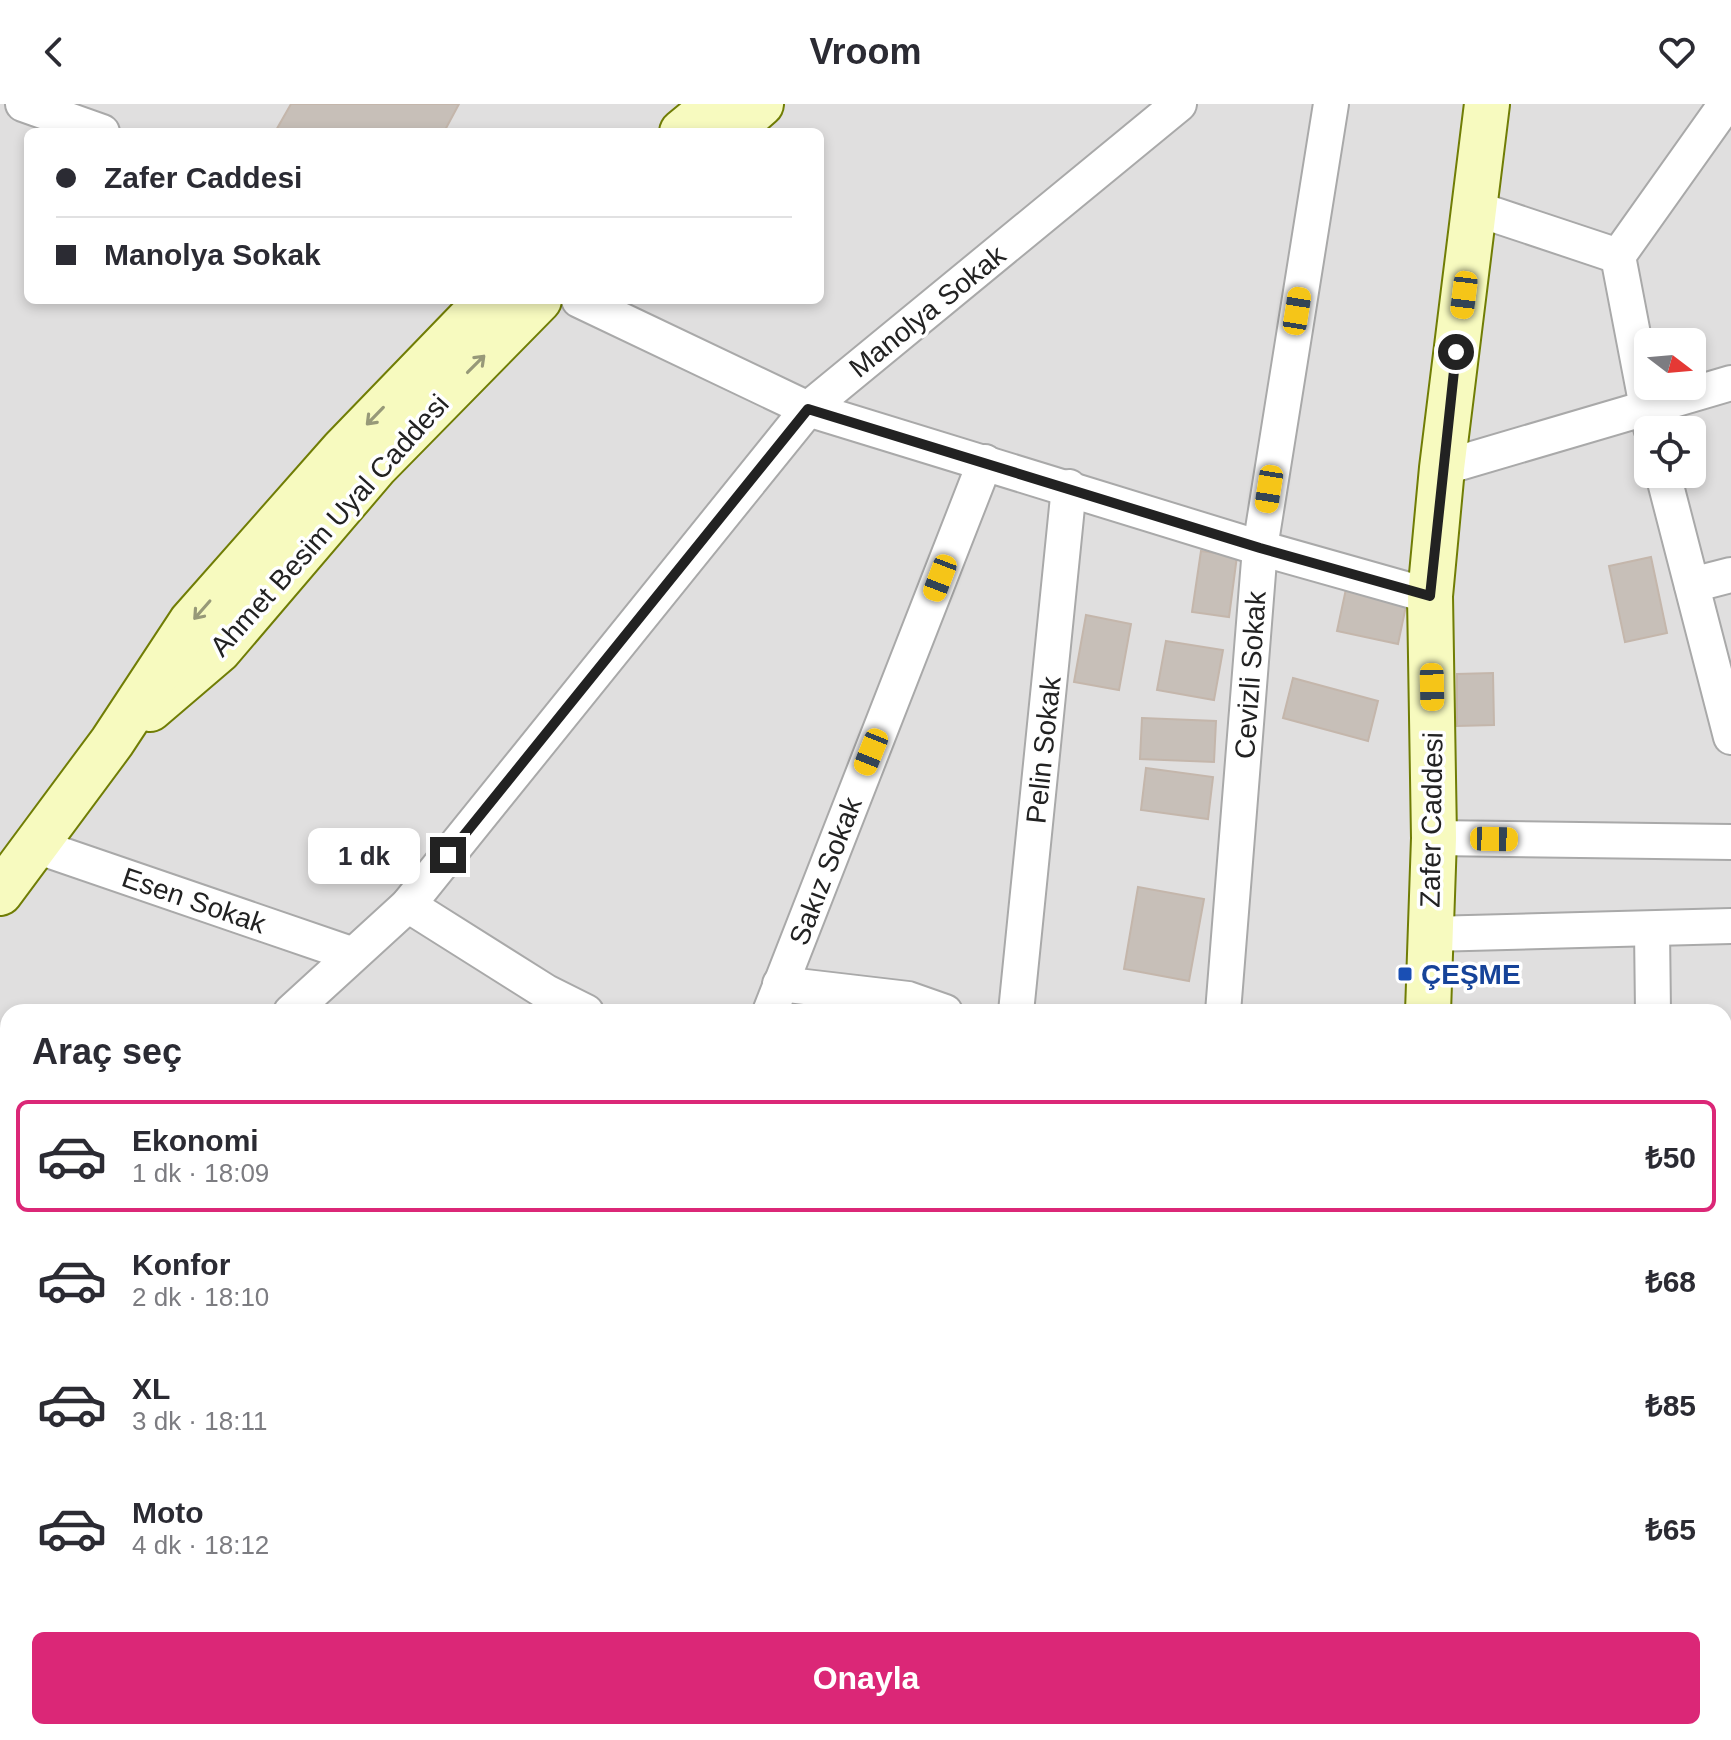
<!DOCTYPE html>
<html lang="tr">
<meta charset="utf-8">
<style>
body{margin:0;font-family:Helvetica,sans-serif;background:#f7f7f7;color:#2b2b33;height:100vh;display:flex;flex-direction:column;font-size:30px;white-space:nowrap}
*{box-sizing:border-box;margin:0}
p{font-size:26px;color:#7c7c81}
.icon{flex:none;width:44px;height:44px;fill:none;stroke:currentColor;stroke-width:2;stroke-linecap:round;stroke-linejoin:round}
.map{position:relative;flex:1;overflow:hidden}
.details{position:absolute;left:0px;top:900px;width:1732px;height:736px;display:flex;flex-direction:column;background:#fff;border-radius:24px 24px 0 0;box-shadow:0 4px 12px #0003}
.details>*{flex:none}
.hud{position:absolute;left:24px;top:24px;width:800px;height:176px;border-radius:12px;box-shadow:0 4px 12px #0003;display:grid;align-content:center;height:176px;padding:0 32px;background:#fff}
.needle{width:52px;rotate:106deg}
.tools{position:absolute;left:1634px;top:224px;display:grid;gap:16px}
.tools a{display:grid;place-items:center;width:72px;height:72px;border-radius:12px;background:#fff;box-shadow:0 4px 12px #0003;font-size:40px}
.end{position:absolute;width:36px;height:36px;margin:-18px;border:10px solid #222;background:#fff;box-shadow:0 0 0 4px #fff}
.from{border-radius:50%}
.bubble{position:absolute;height:56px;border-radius:12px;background:#fff;box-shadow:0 4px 12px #0003;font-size:26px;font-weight:700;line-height:56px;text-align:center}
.car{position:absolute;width:24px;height:48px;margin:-24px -12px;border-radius:10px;box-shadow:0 0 6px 2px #0007;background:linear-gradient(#f5c518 24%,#345 0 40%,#f5c518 0 76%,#345 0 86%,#f5c518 0)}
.hud b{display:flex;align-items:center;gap:28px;height:76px;font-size:30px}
.hud b+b{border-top:2px solid #e1e1e2}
.hud i{width:20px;height:20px;background:#2b2b33}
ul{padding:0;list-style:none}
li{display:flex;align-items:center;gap:24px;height:112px;margin:0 16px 12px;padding:0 16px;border:4px solid transparent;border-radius:12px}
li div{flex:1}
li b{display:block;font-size:30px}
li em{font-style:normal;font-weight:700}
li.current{border-color:#db2777}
li>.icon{width:72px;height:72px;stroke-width:1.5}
h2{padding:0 32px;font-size:36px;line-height:96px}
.cta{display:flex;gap:16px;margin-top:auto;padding:16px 32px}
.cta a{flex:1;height:92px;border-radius:12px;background:#db2777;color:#fff;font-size:32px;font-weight:700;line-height:92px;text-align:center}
header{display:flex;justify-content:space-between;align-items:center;height:104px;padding:0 32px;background:#fff;font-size:36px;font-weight:700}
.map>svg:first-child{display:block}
.residential{fill:#e0dfdf;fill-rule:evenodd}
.building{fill:#c7bfb8;stroke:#c4b6ab;stroke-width:2}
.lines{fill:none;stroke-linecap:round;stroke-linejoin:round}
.street-casing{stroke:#a9a9a9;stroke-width:38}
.secondary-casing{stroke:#707d05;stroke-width:48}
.street{stroke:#fff;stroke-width:34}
.secondary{stroke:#f7fabf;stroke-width:44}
.oneway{stroke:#979978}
.route{stroke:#222;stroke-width:10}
.transit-dot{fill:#1a4fb4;stroke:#fff;stroke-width:3}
.labels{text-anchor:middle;stroke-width:7;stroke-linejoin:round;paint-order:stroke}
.street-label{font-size:28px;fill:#222;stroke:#fff}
.transit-label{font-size:28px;font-weight:bold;fill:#164399;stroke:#fff;text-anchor:start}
</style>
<header><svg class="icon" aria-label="back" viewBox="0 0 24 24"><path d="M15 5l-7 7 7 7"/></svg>Vroom<svg class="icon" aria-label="heart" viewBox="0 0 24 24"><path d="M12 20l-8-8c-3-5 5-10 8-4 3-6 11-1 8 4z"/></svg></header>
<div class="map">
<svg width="1731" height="1636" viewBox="0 0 1731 1636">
<rect width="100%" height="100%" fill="#f2efe9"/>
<path class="residential" d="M0 0H1731V1636H0ZM28 28H820V196H28ZM1648 238H1692V282H1648ZM1648 326H1692V370H1648ZM8 908H1724V1628H8Z"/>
<g class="building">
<polygon points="291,0 459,0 444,28 275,28"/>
<polygon points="1201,447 1237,452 1229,513 1192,508"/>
<polygon points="1651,453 1667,529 1625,538 1609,462"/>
<polygon points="1346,485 1407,497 1398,540 1337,527"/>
<polygon points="1086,511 1131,520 1119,586 1074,578"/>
<polygon points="1166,537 1223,546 1214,596 1157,586"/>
<polygon points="1493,569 1494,621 1457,622 1457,570"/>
<polygon points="1293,574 1378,597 1368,637 1283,614"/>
<polygon points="1142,614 1216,617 1214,658 1140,655"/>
<polygon points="1146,664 1213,673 1208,715 1141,706"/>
<polygon points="1138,783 1204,795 1189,877 1124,865"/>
<polygon points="1731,1321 1731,1363 1724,1364 1724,1322"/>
</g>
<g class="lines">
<defs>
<g id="street">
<polyline points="23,0 102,28"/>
<polyline points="1474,104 1618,152"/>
<polyline points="1618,152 1726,0"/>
<polyline points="1618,152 1651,324"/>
<polyline points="579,196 808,305 1260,444 1430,492"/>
<polyline points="1442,364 1731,279"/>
<polyline points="1663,370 1731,633"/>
<polyline points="1692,481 1731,471"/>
<polyline points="1434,734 1731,738"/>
<polyline points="36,742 351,850"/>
<polyline points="408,801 546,888 586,908"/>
<polyline points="1652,826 1653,908"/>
<polyline points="1430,830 1731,822"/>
<polyline points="780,880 908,895 945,908"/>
<polyline points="291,908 408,801 808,305 1179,0"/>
<polyline points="770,908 985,358"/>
<polyline points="1016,908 1069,383"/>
<polyline points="1223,908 1260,444 1331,0"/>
<polyline points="0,1196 8,1187"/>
<polyline points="0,1361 8,1363"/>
<polyline points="1724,1409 1731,1409"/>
<polyline points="0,1617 8,1579"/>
<polyline points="254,1628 274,1636"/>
<polyline points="666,1628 674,1636"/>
<polyline points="1442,1632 1557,1636"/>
<polyline points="732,1636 738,1628"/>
<polyline points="1172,1636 1172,1628"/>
</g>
<g id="secondary">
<polyline points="682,28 716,0"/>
<polyline points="729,28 761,0"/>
<polyline points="150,605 219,546 376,362 539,196"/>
<polyline points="0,789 112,638 191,518 343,346 488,196"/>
<polyline points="1428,908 1434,734 1430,492 1442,364 1487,0"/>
<polyline points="1442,1628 1442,1636"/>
</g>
</defs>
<use href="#street" class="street-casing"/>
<use href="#secondary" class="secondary-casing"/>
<use href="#street" class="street"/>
<use href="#secondary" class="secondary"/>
</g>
<defs><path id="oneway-shaft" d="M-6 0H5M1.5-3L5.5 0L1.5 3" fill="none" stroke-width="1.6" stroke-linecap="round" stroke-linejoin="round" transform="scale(2)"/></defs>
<g class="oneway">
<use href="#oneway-shaft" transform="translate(476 260) rotate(-45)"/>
<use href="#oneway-shaft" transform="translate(375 312) rotate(134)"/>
<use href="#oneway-shaft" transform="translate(202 506) rotate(131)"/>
</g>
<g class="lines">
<polyline class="route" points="448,751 808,305 1260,444 1430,492 1456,248"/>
</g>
<rect class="transit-dot" x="1397" y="862" width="16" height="16" rx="4"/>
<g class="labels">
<g class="street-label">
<text transform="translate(927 207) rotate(-39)" y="10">Manolya Sokak</text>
<text transform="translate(329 421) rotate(-48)" y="10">Ahmet Besim Uyal Caddesi</text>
<text transform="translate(1250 571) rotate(-86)" y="10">Cevizli Sokak</text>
<text transform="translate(1043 646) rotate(-84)" y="10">Pelin Sokak</text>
<text transform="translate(1431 716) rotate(-89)" y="10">Zafer Caddesi</text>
<text transform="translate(825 767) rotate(-69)" y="10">Sakız Sokak</text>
<text transform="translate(194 796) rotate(19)" y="10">Esen Sokak</text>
</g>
<g class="transit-label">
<text x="1421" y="880">ÇEŞME</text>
</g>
</g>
</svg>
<div class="tools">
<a><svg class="needle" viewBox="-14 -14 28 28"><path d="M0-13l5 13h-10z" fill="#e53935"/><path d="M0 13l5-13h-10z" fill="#7c7c81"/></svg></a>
<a><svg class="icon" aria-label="locate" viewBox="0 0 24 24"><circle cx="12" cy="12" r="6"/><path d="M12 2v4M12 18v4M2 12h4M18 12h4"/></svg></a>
</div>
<i class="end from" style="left:1456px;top:248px"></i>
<i class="end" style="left:448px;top:751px"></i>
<div class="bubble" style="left:308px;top:724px;width:112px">1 dk</div>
<i class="car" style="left:1464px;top:191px;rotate:187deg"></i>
<i class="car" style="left:1297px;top:207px;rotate:9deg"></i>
<i class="car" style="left:1269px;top:385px;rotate:189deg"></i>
<i class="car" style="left:940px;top:474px;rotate:201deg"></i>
<i class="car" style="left:1432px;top:583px;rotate:179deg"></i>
<i class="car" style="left:871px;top:648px;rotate:202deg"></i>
<i class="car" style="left:1494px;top:735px;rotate:91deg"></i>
<div class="hud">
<b><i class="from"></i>Zafer Caddesi</b>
<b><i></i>Manolya Sokak</b>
</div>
<section class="details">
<h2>Araç seç</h2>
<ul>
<li class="current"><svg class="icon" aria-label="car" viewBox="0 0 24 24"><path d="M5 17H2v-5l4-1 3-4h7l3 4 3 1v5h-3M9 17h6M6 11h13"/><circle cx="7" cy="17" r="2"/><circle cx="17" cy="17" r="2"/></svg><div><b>Ekonomi</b><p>1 dk · 18:09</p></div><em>₺50</em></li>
<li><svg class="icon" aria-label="car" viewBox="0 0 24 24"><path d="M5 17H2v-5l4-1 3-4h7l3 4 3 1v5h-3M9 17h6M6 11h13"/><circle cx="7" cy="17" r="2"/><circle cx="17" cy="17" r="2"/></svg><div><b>Konfor</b><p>2 dk · 18:10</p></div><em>₺68</em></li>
<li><svg class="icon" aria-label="car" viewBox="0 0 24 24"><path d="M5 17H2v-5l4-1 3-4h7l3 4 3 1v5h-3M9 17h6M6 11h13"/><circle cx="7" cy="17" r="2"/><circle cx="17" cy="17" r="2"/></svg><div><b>XL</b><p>3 dk · 18:11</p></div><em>₺85</em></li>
<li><svg class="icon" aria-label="car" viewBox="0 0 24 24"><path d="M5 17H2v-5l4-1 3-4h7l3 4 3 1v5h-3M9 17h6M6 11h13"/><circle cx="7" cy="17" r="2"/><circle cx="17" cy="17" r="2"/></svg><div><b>Moto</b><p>4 dk · 18:12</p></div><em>₺65</em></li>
</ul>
<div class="cta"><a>Onayla</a></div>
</section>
</div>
